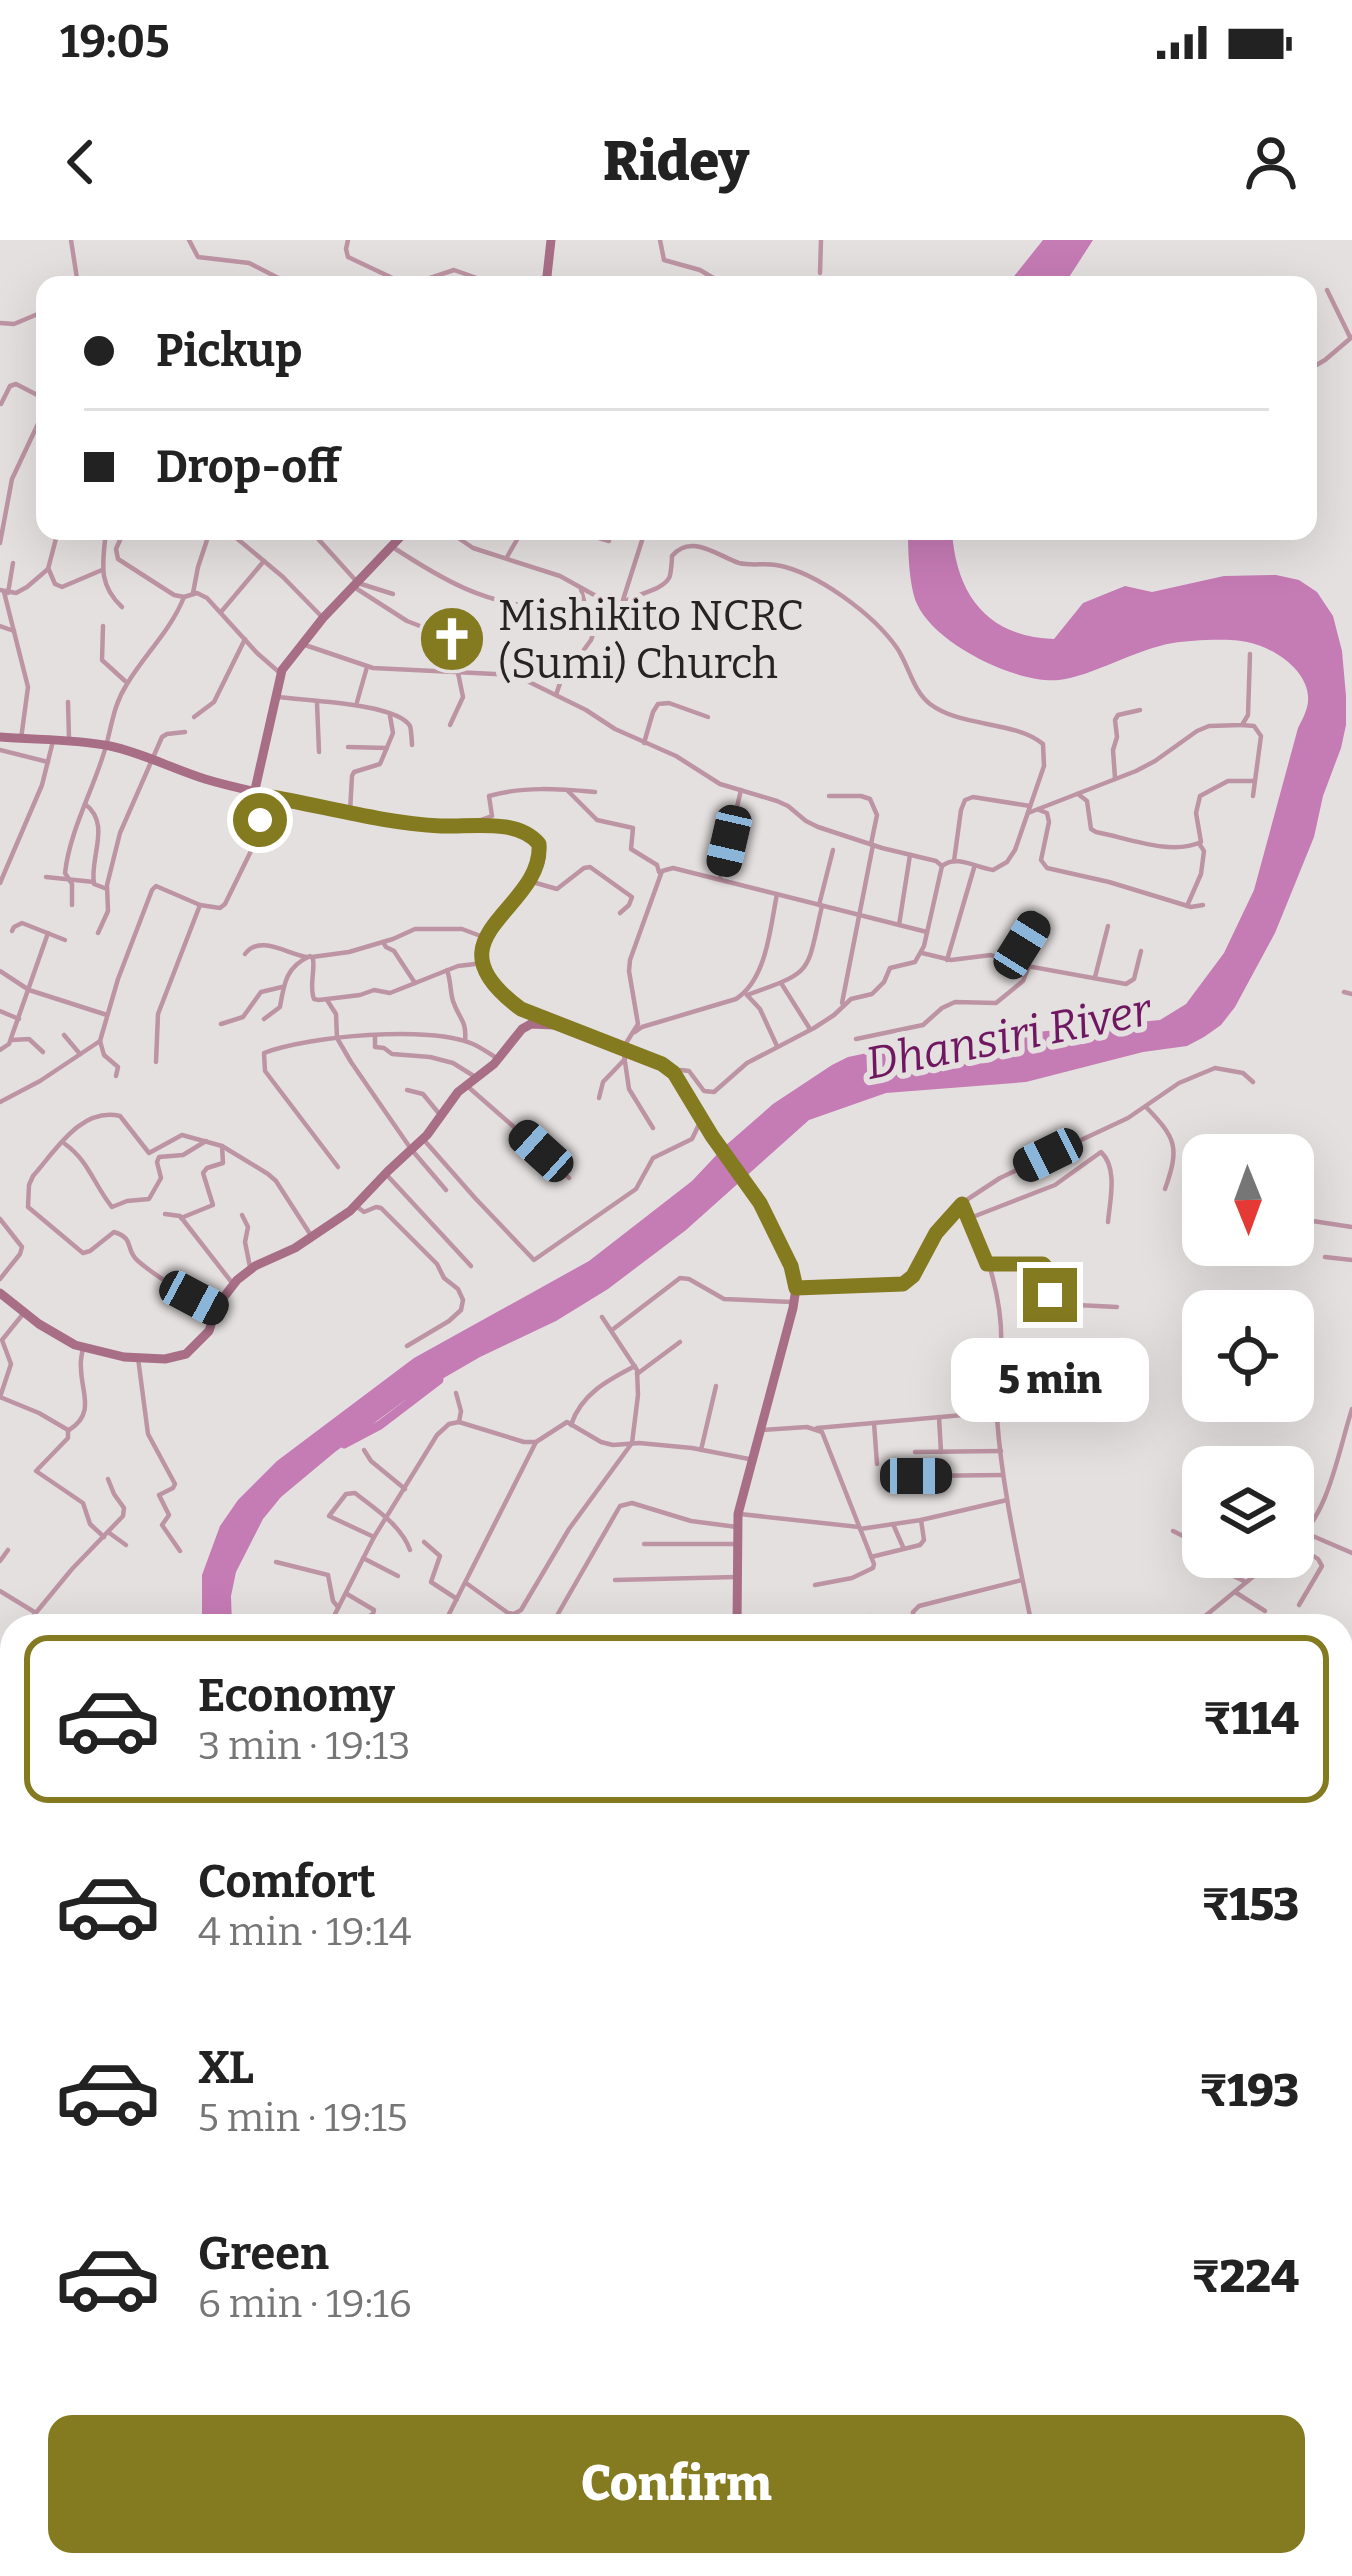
<!DOCTYPE html>
<meta charset="utf-8">
<style>
body{margin:0;font-family:Bitter,serif;background:#f6f6f6;color:#222;height:100vh;display:flex;flex-direction:column;font-size:45px;white-space:nowrap}
*{box-sizing:border-box;margin:0}
p{font-size:39px;color:#767676}
.icon{flex:none;width:66px;height:66px;fill:none;stroke:currentColor;stroke-width:2;stroke-linecap:round;stroke-linejoin:round}
.map{position:relative;flex:1;overflow:hidden}
.side{position:absolute;left:0px;top:1374px;width:1353px;height:963px;display:flex;flex-direction:column;background:#fff;border-radius:36px 36px 0 0;box-shadow:0 12px 48px #0002}
.side>*{flex:none}
.top-card{position:absolute;left:36px;top:36px;width:1281px;height:264px;border-radius:24px;box-shadow:0 12px 48px #0002;display:grid;align-content:center;height:264px;padding:0 48px;background:#fff}
.needle{width:78px;rotate:179deg}
.controls{position:absolute;left:1182px;top:894px;display:grid;gap:24px}
.controls a{display:grid;place-items:center;width:132px;height:132px;border-radius:24px;background:#fff;box-shadow:0 12px 48px #0002;font-size:60px}
.end{position:absolute;width:54px;height:54px;margin:-27px;border:15px solid #847a20;background:#fff;box-shadow:0 0 0 6px #fff}
.from{border-radius:50%}
.bubble{position:absolute;height:84px;border-radius:24px;background:#fff;box-shadow:0 12px 48px #0002;font-size:39px;font-weight:800;line-height:84px;text-align:center}
.car{position:absolute;width:36px;height:72px;margin:-36px -18px;border-radius:15px;box-shadow:0 0 9px 3px #0007;background:linear-gradient(#222 24%,#8ab4d8 0 40%,#222 0 76%,#8ab4d8 0 86%,#222 0)}
.top-card b{display:flex;align-items:center;gap:42px;height:114px;font-size:45px}
.top-card b+b{border-top:3px solid #e0e0e0}
.top-card i{width:30px;height:30px;background:#222}
ul{padding:21px 0 0;list-style:none}
li{display:flex;align-items:center;gap:36px;height:168px;margin:0 24px 18px;padding:0 24px;border:6px solid transparent;border-radius:24px}
li div{flex:1}
li b{display:block;font-size:45px}
li em{font-style:normal;font-weight:800}
li.current{border-color:#847a20}
li>.icon{width:108px;height:108px;stroke-width:1.5}
.primary-button{display:flex;gap:24px;margin-top:auto;padding:24px 48px}
.primary-button a{flex:1;height:138px;border-radius:24px;background:#847a20;color:#fff;font-size:48px;font-weight:800;line-height:138px;text-align:center}
.status{display:flex;justify-content:space-between;align-items:center;height:84px;padding:0 60px;background:#fff;direction:ltr}
.status svg{height:33px;fill:currentColor}
header{display:flex;justify-content:space-between;align-items:center;height:156px;padding:0 48px;background:#fff;font-size:54px;font-weight:800}
.map>svg:first-child{display:block}
.built{fill:#e1d2d4}
.water{fill:#c57bb4}
.lines{fill:none;stroke-linecap:round;stroke-linejoin:round}
.stream{stroke:#c57bb4;stroke-width:3}
.river{stroke:#c57bb4;stroke-width:9}
.street{stroke:#bd94a3;stroke-width:4.5}
.secondary{stroke:#a86e86;stroke-width:9}
.rail{stroke:#817e7e;stroke-width:3;stroke-dasharray:24 12;stroke-linecap:butt}
.route{stroke:#847a20;stroke-width:15}
.labels{text-anchor:middle;stroke-width:12;stroke-linejoin:round;paint-order:stroke}
.poi-label{font-size:42px;fill:#252323;stroke:#e5e0e0;text-anchor:start}
.water-label{font-size:45px;font-style:italic;fill:#6f1761;stroke:#e5e0e0}
</style>
<div class="status"><b>19:05</b><svg viewBox="0 0 49 12"><path d="M0 12V9h3v3zM5 12V6h3v6zM10 12V3h3v9zM15 12V0h3v12zM26 1h20v11H26zM47 4h2v5h-2z"/></svg></div>
<header><svg class="icon" aria-label="back" viewBox="0 0 24 24"><path d="M15 5l-7 7 7 7"/></svg>Ridey<svg class="icon" aria-label="person" viewBox="0 0 24 24"><circle cx="12" cy="8" r="4"/><path d="M4 21q1-7 8-7t8 7"/></svg></header>
<div class="map">
<svg width="1352" height="2336" viewBox="0 0 1352 2336">
<rect width="100%" height="100%" fill="#e5e0e0"/>
<polygon class="built" points="1352,2237 1352,2336 1330,2336 1333,2325 1341,2325 1341,2284"/>
<g class="water">
<polygon points="1043,0 1093,0 1064,45 1007,45"/>
<path d="M908 291H952C956 354 987 397 1054 399L1083 363 1125 346 1152 352 1224 336 1276 335 1299 340 1317 352 1333 376 1342 411 1346 456V485L1341 508 1323 556 1314 597 1275 693 1235 767 1221 785 1204 797 1187 806 1143 812 1026 842 886 853 809 880 686 990 608 1049 556 1081 480 1117 404 1161 335 1212 281 1257 263 1279 236 1332 231 1356 232 1386H202V1335L220 1286 238 1260 277 1221 414 1118 589 1021 692 941 725 906 773 864 832 825 848 817 872 812 919 810 994 796 1160 780 1186 764 1224 713 1254 650 1298 488C1302 480 1307 471 1308 462 1311 432 1274 407 1247 402 1229 398 1192 400 1173 403 1136 409 1093 436 1059 440 1016 444 935 404 917 364 909 346 908 311 908 291Z"/>
<polygon points="0,2002 12,2006 12,2096 0,2095"/>
<polygon points="125,2325 196,2325 198,2336 123,2336"/>
</g>
<g class="lines">
<g class="stream">
<polyline points="1341,2194 1352,2181"/>
<polyline points="1000,2336 1007,2325"/>
</g>
<polyline class="river" points="344,1204 380,1185 439,1140"/>
<g class="street">
<polyline points="71,0 78,45"/>
<polyline points="189,0 198,17 249,23 292,45"/>
<polyline points="348,0 346,9 348,17 403,43 427,39 454,30 497,45"/>
<polyline points="660,0 664,20 700,30 725,45"/>
<polyline points="820,33 821,0"/>
<polyline points="1327,50 1350,97"/>
<polyline points="0,83 14,84 45,71"/>
<polyline points="1308,130 1325,120 1352,97"/>
<polyline points="1,164 10,146 16,144 45,159"/>
<path d="M106 291C103 322 97 344 122 367"/>
<polyline points="124,291 116,309 118,319 174,355 184,357 197,353 207,358 257,413 280,433"/>
<polyline points="228,291 283,337 323,378"/>
<polyline points="311,291 358,343 393,354"/>
<path d="M448 291 473 308 560 336 605 361 622 363C634 354 662 351 669 338 671 335 672 319 672 316 691 293 718 316 739 323 751 326 764 323 776 325 817 332 874 375 897 408 909 426 913 451 930 464 962 488 1013 480 1043 504L1044 526 1015 610 1007 622 993 630C976 628 957 614 942 626L924 706 915 722 890 728 884 742 872 754 851 759 834 775 814 788 747 823 714 852 704 851 689 831 681 830 675 833"/>
<polyline points="575,291 609,301"/>
<polyline points="832,291 835,292"/>
<polyline points="0,303 12,239 45,169"/>
<path d="M391 306C443 340 485 365 548 368 562 369 573 370 584 361L581 349"/>
<polyline points="507,317 522,291"/>
<polyline points="49,330 55,344 62,347 102,330"/>
<polyline points="354,347 407,381 425,388 424,406"/>
<polyline points="0,350 16,353 27,347 48,329 58,291"/>
<polyline points="4,352 28,447 21,499"/>
<polyline points="8,353 13,323"/>
<polyline points="193,353 198,327 210,291"/>
<polyline points="221,372 264,321"/>
<polyline points="0,386 14,391"/>
<polyline points="103,386 102,420 125,441"/>
<polyline points="302,404 373,428 515,435 586,470 615,489 676,516 720,544 777,561 788,566 806,581 818,587 882,608 936,621 942,626"/>
<polyline points="556,455 560,443 591,400 599,377 610,367 622,363 645,291"/>
<path d="M279 457C306 461 396 463 410 486 411 488 412 503 412 505"/>
<polyline points="68,462 69,499"/>
<polyline points="357,462 367,427"/>
<polyline points="317,463 319,512"/>
<polyline points="194,477 214,462 245,399"/>
<polyline points="450,485 463,457 458,433"/>
<polyline points="1242,485 1254,486 1261,496 1253,556"/>
<polyline points="644,503 653,472 658,464 669,463 708,477"/>
<polyline points="348,507 387,508"/>
<polyline points="0,510 48,522"/>
<polyline points="1115,538 1113,510 1117,497 1115,480 1118,475 1140,470"/>
<polyline points="568,551 597,580 633,588 631,609 657,625 659,632"/>
<path d="M1078 554 1087 561 1091 589 1096 592C1128 598 1171 616 1201 602L1196 573 1200 556 1228 541H1254"/>
<polyline points="829,556 861,556 870,559 877,575 871,604"/>
<path d="M85 564C112 584 89 618 94 644L107 649"/>
<polyline points="1039,570 1047,573 1049,582 1041,620 1047,628 1109,642 1191,667 1203,665"/>
<polyline points="350,572 352,536 354,532 380,524 393,493 390,476"/>
<polyline points="1028,573 1136,531 1155,521 1197,491 1209,486 1242,485 1248,475 1250,414"/>
<path d="M475 582 492 576 489 556C523 546 560 549 595 552"/>
<polyline points="954,621 961,570 965,560 973,557 1030,566"/>
<polyline points="46,637 94,642"/>
<polyline points="720,638 741,550"/>
<polyline points="529,641 557,649 584,628 590,627 632,657 629,665 620,673"/>
<polyline points="0,643 42,545 53,501"/>
<path d="M72 665V644L65 633C70 589 94 549 106 506 112 484 114 464 127 444 145 414 171 390 184 357"/>
<polyline points="200,665 220,668 225,664 251,611 266,556"/>
<polyline points="819,665 833,610"/>
<polyline points="1187,666 1201,634 1204,611 1200,605"/>
<polyline points="899,685 910,615"/>
<polyline points="12,691 14,687 22,683 65,700"/>
<polyline points="98,693 108,671 107,645 120,593 162,497 167,494 185,492"/>
<polyline points="383,702 386,707 394,711 415,743"/>
<polyline points="922,713 951,720 991,715 1011,723 1126,744 1134,739 1141,711"/>
<path d="M245 714C260 694 287 714 307 717"/>
<polyline points="312,717 349,712 393,699 415,689 462,689 486,698"/>
<polyline points="947,720 974,628"/>
<polyline points="1011,723 1040,676"/>
<path d="M447 730C451 741 450 751 453 761 459 779 467 780 465 801"/>
<polyline points="0,731 29,750 107,775"/>
<polyline points="1095,737 1108,686"/>
<polyline points="781,743 810,789"/>
<polyline points="1344,752 1352,754"/>
<path d="M747 755C815 731 806 734 822 666"/>
<polyline points="747,755 760,769 777,806"/>
<polyline points="327,760 336,774 337,798 351,822 411,909 446,950"/>
<polyline points="842,763 873,605"/>
<polyline points="0,771 19,779"/>
<path d="M264 779 280 767C284 743 286 727 310 716L313 719C315 732 309 746 314 759L319 760 360 755 374 750 390 753 458 726 484 723"/>
<polyline points="221,784 243,777 261,752 282,747"/>
<path d="M635 792 642 787 736 759C767 739 770 688 777 654"/>
<polyline points="64,795 80,814"/>
<polyline points="375,797 375,807 384,808 392,814 430,817 453,823 477,838"/>
<polyline points="856,799 923,785 942,768 955,762 996,763 1023,741 1029,726"/>
<polyline points="12,800 29,799 43,812"/>
<polyline points="0,810 9,804 48,693"/>
<polyline points="116,836 118,827 104,815 100,801 118,739 152,650 156,646 200,665 158,774 156,822"/>
<polyline points="466,845 547,916 569,938"/>
<polyline points="407,850 423,854 441,876"/>
<polyline points="599,858 603,842 625,819"/>
<polyline points="0,862 40,841 100,801"/>
<path d="M1146 867C1176 898 1180 907 1165 949"/>
<polyline points="653,888 629,849 623,808 638,784 629,731 630,720 662,631 673,628 681,630 927,692"/>
<polyline points="424,900 475,958 534,1020 636,949 653,918 692,899 702,878"/>
<path d="M65 904C89 921 94 945 112 967L127 961 149 959 161 938 157 922 159 917 183 915 206 901"/>
<path d="M338 927 265 831 264 813C308 796 429 785 473 804 482 808 490 814 498 819"/>
<polyline points="385,933 471,1026"/>
<path d="M962 964C988 1009 1004 1062 1001 1114 1000 1135 996 1156 997 1178 1002 1248 1018 1317 1032 1386"/>
<polyline points="356,966 364,972 376,967 381,968 437,1024 444,1038 458,1049 463,1060 461,1070 449,1081 407,1106"/>
<polyline points="165,974 180,976 233,1044"/>
<polyline points="242,975 248,987 245,1002 250,1027"/>
<polyline points="181,978 213,965 203,933 207,928 223,923 222,906"/>
<path d="M970 978 1055 945 1101 912C1118 928 1110 960 1108 982"/>
<polyline points="1293,978 1352,987"/>
<polyline points="0,979 22,1007 20,1014 0,1039"/>
<polyline points="1275,1009 1277,1005"/>
<polyline points="1325,1017 1352,1020"/>
<path d="M987 1024H1043C1054 1036 1044 1052 1057 1064L1117 1067"/>
<polyline points="796,1048 880,1047 903,1044 913,1036 928,1006 950,975 968,959 1000,938 1128,878 1179,843 1215,828 1243,833 1253,842"/>
<path d="M216 1070C190 1056 160 1040 138 1021 124 1009 136 999 114 992L90 1011 83 1013 28 967 29 945 33 936C56 910 81 867 120 876L149 913 182 895 222 906 268 934 276 941 312 997"/>
<polyline points="23,1074 2,1100 11,1124 0,1157 39,1173 68,1190 68,1198 36,1231 83,1263 90,1284 104,1297"/>
<polyline points="612,1090 680,1038 689,1039 724,1059 792,1062"/>
<path d="M1001 1114C1020 1120 1047 1124 1060 1108"/>
<polyline points="138,1118 148,1194 175,1244 173,1248 159,1255 169,1275 162,1285 180,1311"/>
<polyline points="637,1134 680,1102"/>
<polyline points="456,1153 461,1171 459,1182"/>
<polyline points="939,1177 941,1212"/>
<polyline points="874,1183 877,1224"/>
<path d="M571 1185C581 1154 608 1140 635 1126"/>
<polyline points="817,1188 997,1172"/>
<path d="M69 1190C96 1173 81 1152 81 1128 80 1121 82 1114 83 1108"/>
<polyline points="761,1190 807,1187 822,1192 874,1324 873,1328 852,1338 815,1345"/>
<polyline points="364,1210 371,1221 405,1249"/>
<polyline points="701,1210 716,1146"/>
<polyline points="915,1212 1001,1211"/>
<polyline points="917,1236 1003,1235"/>
<polyline points="740,1274 859,1287"/>
<polyline points="893,1284 903,1307"/>
<polyline points="860,1289 921,1280 1007,1260"/>
<polyline points="1173,1291 1197,1303 1197,1316 1202,1321 1246,1342"/>
<polyline points="108,1292 126,1305"/>
<polyline points="1308,1294 1352,1313"/>
<path d="M374 1297 329 1276 346 1254 355 1253C375 1269 401 1285 410 1310"/>
<polyline points="424,1302 440,1316 431,1342 457,1359"/>
<polyline points="1294,1303 1318,1319 1322,1326 1299,1365"/>
<polyline points="644,1304 737,1304"/>
<path d="M1293 1304C1329 1275 1338 1212 1352 1169"/>
<polyline points="871,1317 920,1305 924,1300 921,1280"/>
<polyline points="363,1318 398,1336"/>
<polyline points="0,1321 8,1310"/>
<polyline points="276,1322 328,1335 333,1361 338,1367"/>
<polyline points="615,1340 736,1337"/>
<polyline points="466,1343 508,1373 514,1374 521,1370 569,1289 632,1203 638,1155 637,1130 602,1077"/>
<polyline points="0,1351 36,1373"/>
<polyline points="1235,1352 1265,1371"/>
<polyline points="347,1354 374,1370 373,1374 364,1379 362,1386"/>
<polyline points="870,1376 881,1382 912,1380"/>
<polyline points="626,1377 636,1386"/>
<polyline points="25,1386 72,1329 123,1276 124,1268 114,1254 108,1239"/>
<polyline points="329,1386 374,1297 437,1195 449,1184 459,1182 524,1202 536,1202 567,1182 601,1202 613,1205 639,1203 692,1208 749,1219"/>
<polyline points="443,1386 536,1202"/>
<polyline points="551,1386 620,1266 632,1263 691,1281 737,1287"/>
<polyline points="913,1386 913,1372 919,1366 1022,1340"/>
<polyline points="1193,1386 1277,1317"/>
<polyline points="0,1416 12,1401"/>
<polyline points="1341,1469 1351,1472"/>
<polyline points="0,1609 12,1610"/>
<polyline points="0,1676 12,1673"/>
<polyline points="1341,1696 1352,1699"/>
<polyline points="1349,1731 1352,1704"/>
<polyline points="0,1741 12,1746"/>
<polyline points="1341,1770 1352,1772"/>
<polyline points="1341,1839 1352,1841"/>
<polyline points="1341,1868 1352,1870"/>
<polyline points="8,1895 12,1898"/>
<polyline points="1341,1898 1352,1900"/>
<polyline points="1341,1928 1352,1930"/>
<polyline points="1341,1948 1352,1950"/>
<polyline points="0,1975 12,1976"/>
<polyline points="1341,1975 1352,1979"/>
<polyline points="1341,2072 1352,2028"/>
<polyline points="0,2109 12,2113"/>
<polyline points="0,2160 12,2165"/>
<polyline points="231,2325 267,2336"/>
<polyline points="558,2325 563,2336"/>
<polyline points="616,2325 620,2336"/>
<polyline points="1043,2325 1047,2336"/>
<polyline points="23,2336 23,2325"/>
<polyline points="216,2336 218,2325"/>
<polyline points="319,2336 320,2325"/>
<polyline points="669,2336 721,2331 732,2325"/>
<polyline points="915,2336 921,2325"/>
<polyline points="1151,2336 1151,2325"/>
<polyline points="1298,2336 1309,2326 1323,2327"/>
</g>
<g class="secondary">
<polyline points="546,45 551,0"/>
<path d="M0 497C36 500 75 499 110 506 143 513 173 529 205 539 248 552 288 558 331 567 357 573 384 581 412 584 437 586 524 580 537 601 568 651 414 689 521 769L662 824 675 833 713 896 760 963 791 1026 796 1048 793 1068 738 1274 737 1386"/>
<polyline points="254,554 282,430 323,378 406,291"/>
<polyline points="0,1053 39,1084 75,1105 124,1117 165,1119 186,1114 209,1091 217,1066 237,1040 255,1026 295,1008 350,971 388,931 427,895 458,852 494,824 522,789 531,784 554,785"/>
<polyline points="872,2325 873,2336"/>
</g>
<polyline class="rail" points="1341,2320 1352,2265"/>
</g>
<g class="lines">
<path class="route" d="M260 580 266 556C324 566 382 583 441 586 471 587 518 578 539 604 544 671 421 696 521 769L662 824 674 833 712 896 760 963 791 1026 796 1048 903 1044 913 1036 936 993 962 964 987 1024H1043L1049 1031 1050 1055"/>
</g>
<defs>
<symbol id="church-disc" viewBox="-11 -11 22 22"><circle r="9.5" fill="#847a20" stroke="#e5e0e0"/><path d="M-1.2-6h2.4v3.5h3.3v2.4h-3.3V6h-2.4V-.1h-3.3v-2.4h3.3Z" fill="#fff"/></symbol>
</defs>
<g fill-rule="evenodd">
<use href="#church-disc" x="414" y="361" width="76" height="76"/>
</g>
<g class="labels">
<g class="poi-label">
<text x="498" y="390">Mishikito NCRC<tspan x="498" dy="48">(Sumi) Church</tspan></text>
</g>
<g class="water-label">
<text transform="translate(1008 796) rotate(-11)" y="16">Dhansiri River</text>
</g>
</g>
</svg>
<div class="controls">
<a><svg class="needle" viewBox="-14 -14 28 28"><path d="M0-13l5 13h-10z" fill="#e53935"/><path d="M0 13l5-13h-10z" fill="#767676"/></svg></a>
<a><svg class="icon" aria-label="locate" viewBox="0 0 24 24"><circle cx="12" cy="12" r="6"/><path d="M12 2v4M12 18v4M2 12h4M18 12h4"/></svg></a>
<a><svg class="icon" aria-label="layers" viewBox="0 0 24 24"><path d="M12 4l9 5-9 5-9-5zM3 14l9 5 9-5"/></svg></a>
</div>
<i class="end from" style="left:260px;top:580px"></i>
<i class="end" style="left:1050px;top:1055px"></i>
<div class="bubble" style="left:951px;top:1098px;width:198px">5 min</div>
<i class="car" style="left:729px;top:601px;rotate:193deg"></i>
<i class="car" style="left:1022px;top:705px;rotate:32deg"></i>
<i class="car" style="left:541px;top:911px;rotate:312deg"></i>
<i class="car" style="left:1048px;top:915px;rotate:244deg"></i>
<i class="car" style="left:194px;top:1058px;rotate:118deg"></i>
<i class="car" style="left:916px;top:1236px;rotate:90deg"></i>
<div class="top-card">
<b><i class="from"></i>Pickup</b>
<b><i></i>Drop-off</b>
</div>
<section class="side">
<ul>
<li class="current"><svg class="icon" aria-label="car" viewBox="0 0 24 24"><path d="M5 17H2v-5l4-1 3-4h7l3 4 3 1v5h-3M9 17h6M6 11h13"/><circle cx="7" cy="17" r="2"/><circle cx="17" cy="17" r="2"/></svg><div><b>Economy</b><p>3 min · 19:13</p></div><em>₹114</em></li>
<li><svg class="icon" aria-label="car" viewBox="0 0 24 24"><path d="M5 17H2v-5l4-1 3-4h7l3 4 3 1v5h-3M9 17h6M6 11h13"/><circle cx="7" cy="17" r="2"/><circle cx="17" cy="17" r="2"/></svg><div><b>Comfort</b><p>4 min · 19:14</p></div><em>₹153</em></li>
<li><svg class="icon" aria-label="car" viewBox="0 0 24 24"><path d="M5 17H2v-5l4-1 3-4h7l3 4 3 1v5h-3M9 17h6M6 11h13"/><circle cx="7" cy="17" r="2"/><circle cx="17" cy="17" r="2"/></svg><div><b>XL</b><p>5 min · 19:15</p></div><em>₹193</em></li>
<li><svg class="icon" aria-label="car" viewBox="0 0 24 24"><path d="M5 17H2v-5l4-1 3-4h7l3 4 3 1v5h-3M9 17h6M6 11h13"/><circle cx="7" cy="17" r="2"/><circle cx="17" cy="17" r="2"/></svg><div><b>Green</b><p>6 min · 19:16</p></div><em>₹224</em></li>
</ul>
<div class="primary-button"><a>Confirm</a></div>
</section>
</div>
